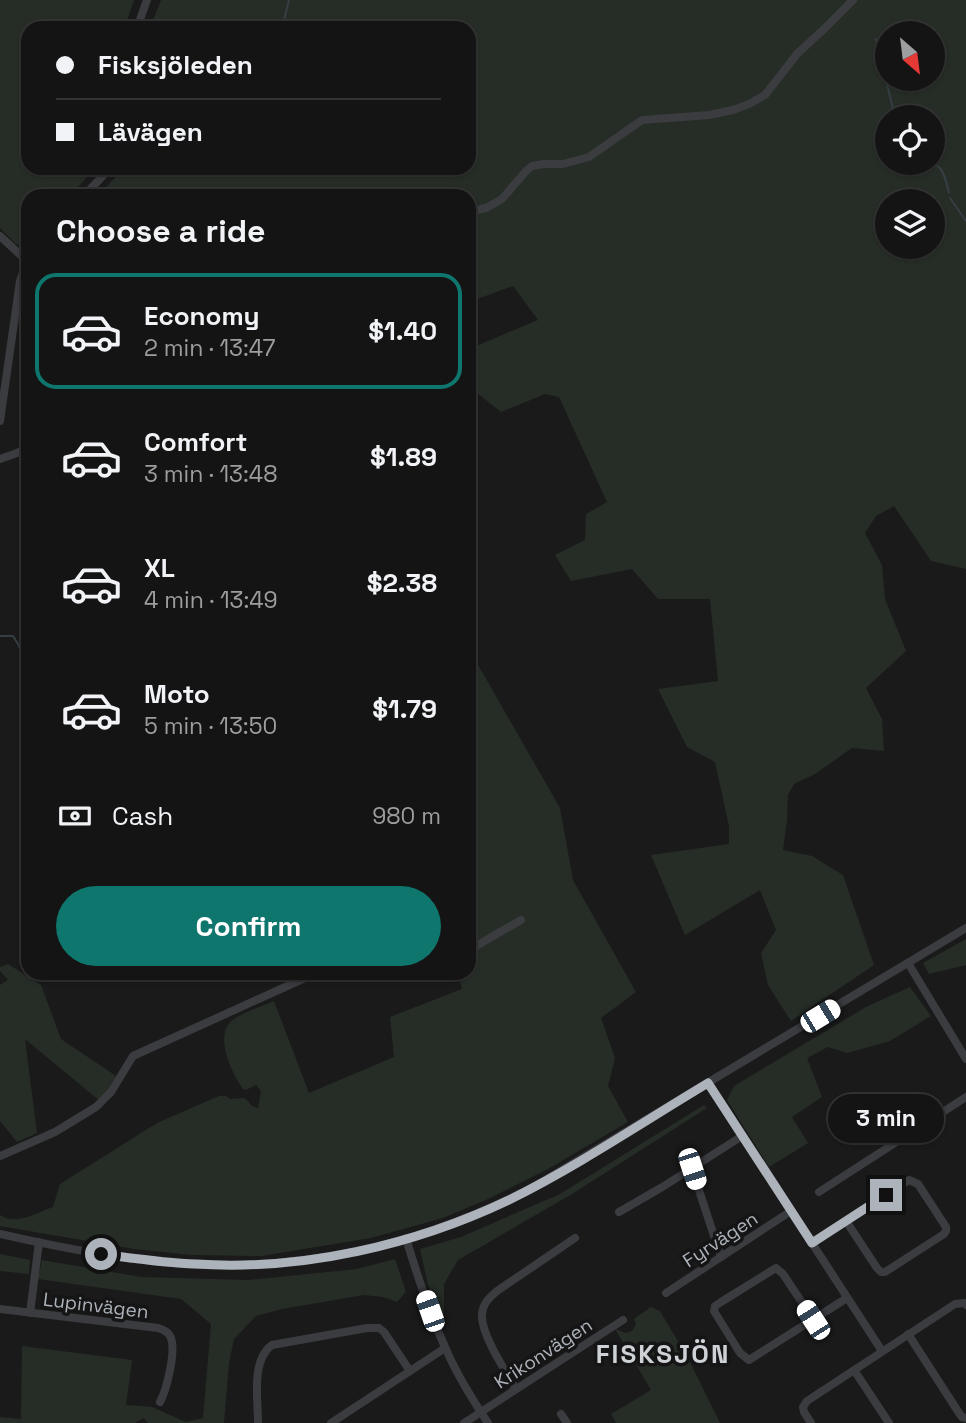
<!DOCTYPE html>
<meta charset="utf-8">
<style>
body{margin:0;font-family:"Space Grotesk",sans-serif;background:#1d1d1d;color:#f1f3f6;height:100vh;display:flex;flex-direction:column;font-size:26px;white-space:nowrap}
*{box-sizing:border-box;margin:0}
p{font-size:23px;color:#9d9ea0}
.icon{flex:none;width:38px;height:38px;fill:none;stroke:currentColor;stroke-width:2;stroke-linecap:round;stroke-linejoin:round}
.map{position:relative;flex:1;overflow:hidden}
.details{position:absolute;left:21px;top:189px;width:455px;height:791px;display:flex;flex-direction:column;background:#141414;border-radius:21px;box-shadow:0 2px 5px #0004,0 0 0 2px #333334}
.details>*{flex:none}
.hud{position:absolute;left:21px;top:21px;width:455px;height:154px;border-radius:21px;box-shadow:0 2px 5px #0004,0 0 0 2px #333334;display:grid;align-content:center;height:154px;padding:0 35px;background:#141414}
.needle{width:46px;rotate:152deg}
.fabs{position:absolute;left:875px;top:21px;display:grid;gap:14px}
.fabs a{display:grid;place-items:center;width:70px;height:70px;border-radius:50%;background:#141414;box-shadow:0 2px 5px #0004,0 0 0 2px #333334;font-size:35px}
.end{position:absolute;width:32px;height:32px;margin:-16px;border:9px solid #adb3ba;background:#111;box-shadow:0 0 0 4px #111}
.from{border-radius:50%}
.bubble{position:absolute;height:49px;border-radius:24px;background:#141414;box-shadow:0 2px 5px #0004,0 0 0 2px #333334;font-size:23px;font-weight:600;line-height:49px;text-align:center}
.car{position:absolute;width:21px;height:42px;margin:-21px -10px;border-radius:9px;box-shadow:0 0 5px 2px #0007;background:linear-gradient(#fff 24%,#345 0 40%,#fff 0 76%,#345 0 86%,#fff 0)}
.hud b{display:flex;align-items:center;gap:24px;height:66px;font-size:26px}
.hud b+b{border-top:2px solid #333334}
.hud i{width:18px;height:18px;background:#f1f3f6}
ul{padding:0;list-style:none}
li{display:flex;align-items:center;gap:21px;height:116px;margin:0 14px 10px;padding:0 21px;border:4px solid transparent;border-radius:21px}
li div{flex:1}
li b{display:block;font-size:26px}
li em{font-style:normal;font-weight:600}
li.current{border-color:#0f766e}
li>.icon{width:63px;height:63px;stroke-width:1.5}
h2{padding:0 35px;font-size:32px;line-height:84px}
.pay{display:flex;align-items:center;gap:18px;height:77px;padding:0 35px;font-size:26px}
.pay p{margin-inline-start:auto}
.action{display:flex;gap:14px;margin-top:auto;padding:14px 35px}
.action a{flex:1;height:80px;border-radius:42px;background:#0f766e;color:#fff;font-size:28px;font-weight:600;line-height:80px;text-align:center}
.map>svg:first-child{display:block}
.green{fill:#262d26;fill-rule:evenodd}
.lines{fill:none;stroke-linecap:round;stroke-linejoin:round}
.stream{stroke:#343e43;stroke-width:2}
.minor{stroke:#3b3c40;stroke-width:8}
.route{stroke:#adb3ba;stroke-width:9}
.labels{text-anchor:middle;stroke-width:7;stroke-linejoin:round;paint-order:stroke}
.street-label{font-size:19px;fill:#adb3ba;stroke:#151516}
.district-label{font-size:26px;font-weight:bold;letter-spacing:2px;fill:#ced1d6;stroke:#151516}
</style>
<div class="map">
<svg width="966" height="1423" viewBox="0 0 966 1423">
<rect width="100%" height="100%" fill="#1a1a1b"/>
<g class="green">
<polygon points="0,0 134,0 127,20 126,28 28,28 28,168 95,168 70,196 28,196 28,243 26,246 16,244 0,228"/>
<path d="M161 0H966V569L931 561 894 506 876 516 865 533 882 565 885 599 906 651 866 688 882 719 884 751 852 748 815 774 794 784 788 795 787 820 783 850 812 856 843 875 874 965 791 1021 768 985 761 953 776 930 760 890 685 935 651 855 729 844V826L715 762 687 747 658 689 718 681 710 599H658L632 569 571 581 555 555 585 540 586 514 607 502 559 397 545 394 501 412 472 389 469 379V349L538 320 513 286 469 302V196H98L124 168H469V28H150ZM887 33H933V79H887ZM887 117H933V163H887ZM887 201H933V247H887Z"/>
<path d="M469 649 560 808 573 880 636 992 601 1018 615 1058 608 1086 628 1122 548 1169 488 1199 443 1218 371 1238 261 1256 191 1255 134 1249 0 1226V1215C16 1226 36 1213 53 1207L60 1184 157 1123 219 1096H226L230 1099 245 1098 252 1106 258 1108 261 1091 256 1085 246 1090 243 1089C232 1073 212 1034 234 1019 245 1011 261 1007 274 1001L309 1093 394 1057 390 1017 462 989 458 973H469Z"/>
<polygon points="966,939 966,965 929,974 923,963"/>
<polygon points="8,964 41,985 61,1039 116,1076 101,1102 25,1039 37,1133 17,1142 0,1121 0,985 8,980 0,971 0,967"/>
<polygon points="910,987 931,1016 890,1041 847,1053 828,1047 807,1058 822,1097 792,1117 808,1143 769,1167 727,1100 734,1086 866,1007"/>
<polygon points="704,1105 707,1108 572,1194 458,1260 444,1284 444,1320 439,1320 428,1285 420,1249 461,1237 560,1194"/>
<polygon points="0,1254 30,1260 29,1274 0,1271"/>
<polygon points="395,1259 406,1292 397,1302 383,1297 364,1295 282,1309 256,1316 234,1339 229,1363 224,1423 148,1423 144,1418 135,1423 0,1423 0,1417 21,1419 22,1346 132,1360 126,1405 152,1407 186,1422 203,1418 211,1324 181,1299 38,1279 42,1260 141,1277 248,1280 357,1269"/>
<polygon points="651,1307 660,1311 689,1360 720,1423 616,1423 611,1414 651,1390 615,1329 626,1333 632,1331 636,1324 634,1319"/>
</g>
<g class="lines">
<g class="stream">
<polyline points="282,28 289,0"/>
<polyline points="876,39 895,117"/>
<path d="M906 163 909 167 914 169C940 155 944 171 949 193"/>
<polyline points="950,198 966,221"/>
<polyline points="0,636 13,636 18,644 28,669"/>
</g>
<g class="minor">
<polyline points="137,28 147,0"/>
<polyline points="84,196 110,168"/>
<polyline points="469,212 486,208 502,199 526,171 532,166 544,164 563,164 589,157 642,120 709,115 733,110 749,104 765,95 797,54 825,28 853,0"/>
<polyline points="0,236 27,261"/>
<polyline points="0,421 20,281 28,258"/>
<polyline points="0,459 17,453 28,447"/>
<polyline points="469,948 476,946 521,920"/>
<polyline points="908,963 966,1059"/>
<polyline points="708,1083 882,1351"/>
<polyline points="0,1156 55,1132 96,1107 111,1092 133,1056 316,973"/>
<polyline points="692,1169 721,1257"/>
<polyline points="819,1192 966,1097"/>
<polyline points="619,1212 664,1186 742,1136"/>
<path d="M0 1234C65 1249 133 1262 200 1265 319 1269 438 1239 542 1182L966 928"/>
<path d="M406 1238C417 1275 429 1312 445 1347 456 1373 472 1399 488 1423"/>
<polyline points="812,1243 906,1182 909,1180 918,1184 946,1227 946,1231 944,1234 885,1272 881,1272 877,1268 846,1221"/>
<polyline points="666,1293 791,1211"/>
<path d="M0 1309 158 1328C164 1330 169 1332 171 1338 176 1351 167 1389 160 1402"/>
<polyline points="30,1313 39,1242"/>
<polyline points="813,1319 783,1274 776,1268 721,1302 715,1306 714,1311 740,1353 749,1360 847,1298"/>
<polyline points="908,1334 959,1413 962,1417 966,1418"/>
<polyline points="854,1370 889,1423"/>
<path d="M516 1389C506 1372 480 1333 482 1314 483 1303 489 1298 497 1291L575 1238"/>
<polyline points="561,1414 567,1423"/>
<path d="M258 1423C258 1399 251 1360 272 1345L367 1328H379L384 1332 410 1371"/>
<polyline points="331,1423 445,1348"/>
<polyline points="464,1423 623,1320"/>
<polyline points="811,1423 804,1412 803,1407 807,1401 955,1304 964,1303 966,1305"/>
</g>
</g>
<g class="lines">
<path class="route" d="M101 1254C132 1258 164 1263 196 1264 303 1271 415 1245 511 1199 579 1165 643 1122 708 1083L812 1243 886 1195"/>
</g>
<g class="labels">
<g class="street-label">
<text transform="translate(720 1239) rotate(-33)" y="7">Fyrvägen</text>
<text transform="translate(96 1305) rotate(7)" y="7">Lupinvägen</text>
<text transform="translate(543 1353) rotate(-33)" y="7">Krikonvägen</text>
</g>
<g class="district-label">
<text x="663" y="1363">FISKSJÖN</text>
</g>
</g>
</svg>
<div class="fabs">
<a><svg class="needle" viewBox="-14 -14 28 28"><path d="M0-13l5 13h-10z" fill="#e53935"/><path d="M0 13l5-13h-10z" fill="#9d9ea0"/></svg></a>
<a><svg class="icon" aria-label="locate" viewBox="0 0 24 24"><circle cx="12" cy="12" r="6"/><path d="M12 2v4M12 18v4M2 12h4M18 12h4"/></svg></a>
<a><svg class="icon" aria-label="layers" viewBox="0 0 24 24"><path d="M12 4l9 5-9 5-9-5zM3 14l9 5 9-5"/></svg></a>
</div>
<i class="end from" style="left:101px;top:1254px"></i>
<i class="end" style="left:886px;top:1195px"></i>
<div class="bubble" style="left:828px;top:1094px;width:116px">3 min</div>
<i class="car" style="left:820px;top:1016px;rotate:59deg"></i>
<i class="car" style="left:692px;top:1169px;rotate:162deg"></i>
<i class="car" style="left:430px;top:1311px;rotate:341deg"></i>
<i class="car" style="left:813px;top:1320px;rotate:327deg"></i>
<div class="hud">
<b><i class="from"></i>Fisksjöleden</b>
<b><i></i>Lävägen</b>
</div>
<section class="details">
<h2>Choose a ride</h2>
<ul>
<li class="current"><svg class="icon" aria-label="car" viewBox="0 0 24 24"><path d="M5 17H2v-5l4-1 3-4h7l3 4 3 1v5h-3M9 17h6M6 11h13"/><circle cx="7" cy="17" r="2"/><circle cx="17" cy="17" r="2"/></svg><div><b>Economy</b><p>2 min · 13:47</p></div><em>$1.40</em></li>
<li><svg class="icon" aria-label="car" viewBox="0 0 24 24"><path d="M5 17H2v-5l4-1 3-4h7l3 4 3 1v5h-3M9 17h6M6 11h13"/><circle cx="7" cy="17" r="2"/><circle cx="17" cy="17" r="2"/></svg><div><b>Comfort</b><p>3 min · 13:48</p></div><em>$1.89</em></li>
<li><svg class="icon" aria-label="car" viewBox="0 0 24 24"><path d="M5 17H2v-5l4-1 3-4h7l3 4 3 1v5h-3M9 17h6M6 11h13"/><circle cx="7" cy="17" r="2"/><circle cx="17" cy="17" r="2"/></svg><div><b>XL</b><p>4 min · 13:49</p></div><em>$2.38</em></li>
<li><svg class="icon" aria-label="car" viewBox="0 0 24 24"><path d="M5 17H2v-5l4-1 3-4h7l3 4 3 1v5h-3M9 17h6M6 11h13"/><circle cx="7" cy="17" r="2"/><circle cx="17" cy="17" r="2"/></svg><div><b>Moto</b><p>5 min · 13:50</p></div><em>$1.79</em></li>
</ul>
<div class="pay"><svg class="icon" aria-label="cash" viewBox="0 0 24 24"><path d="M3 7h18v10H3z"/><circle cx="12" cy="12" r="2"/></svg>Cash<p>980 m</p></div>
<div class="action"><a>Confirm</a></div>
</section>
</div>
